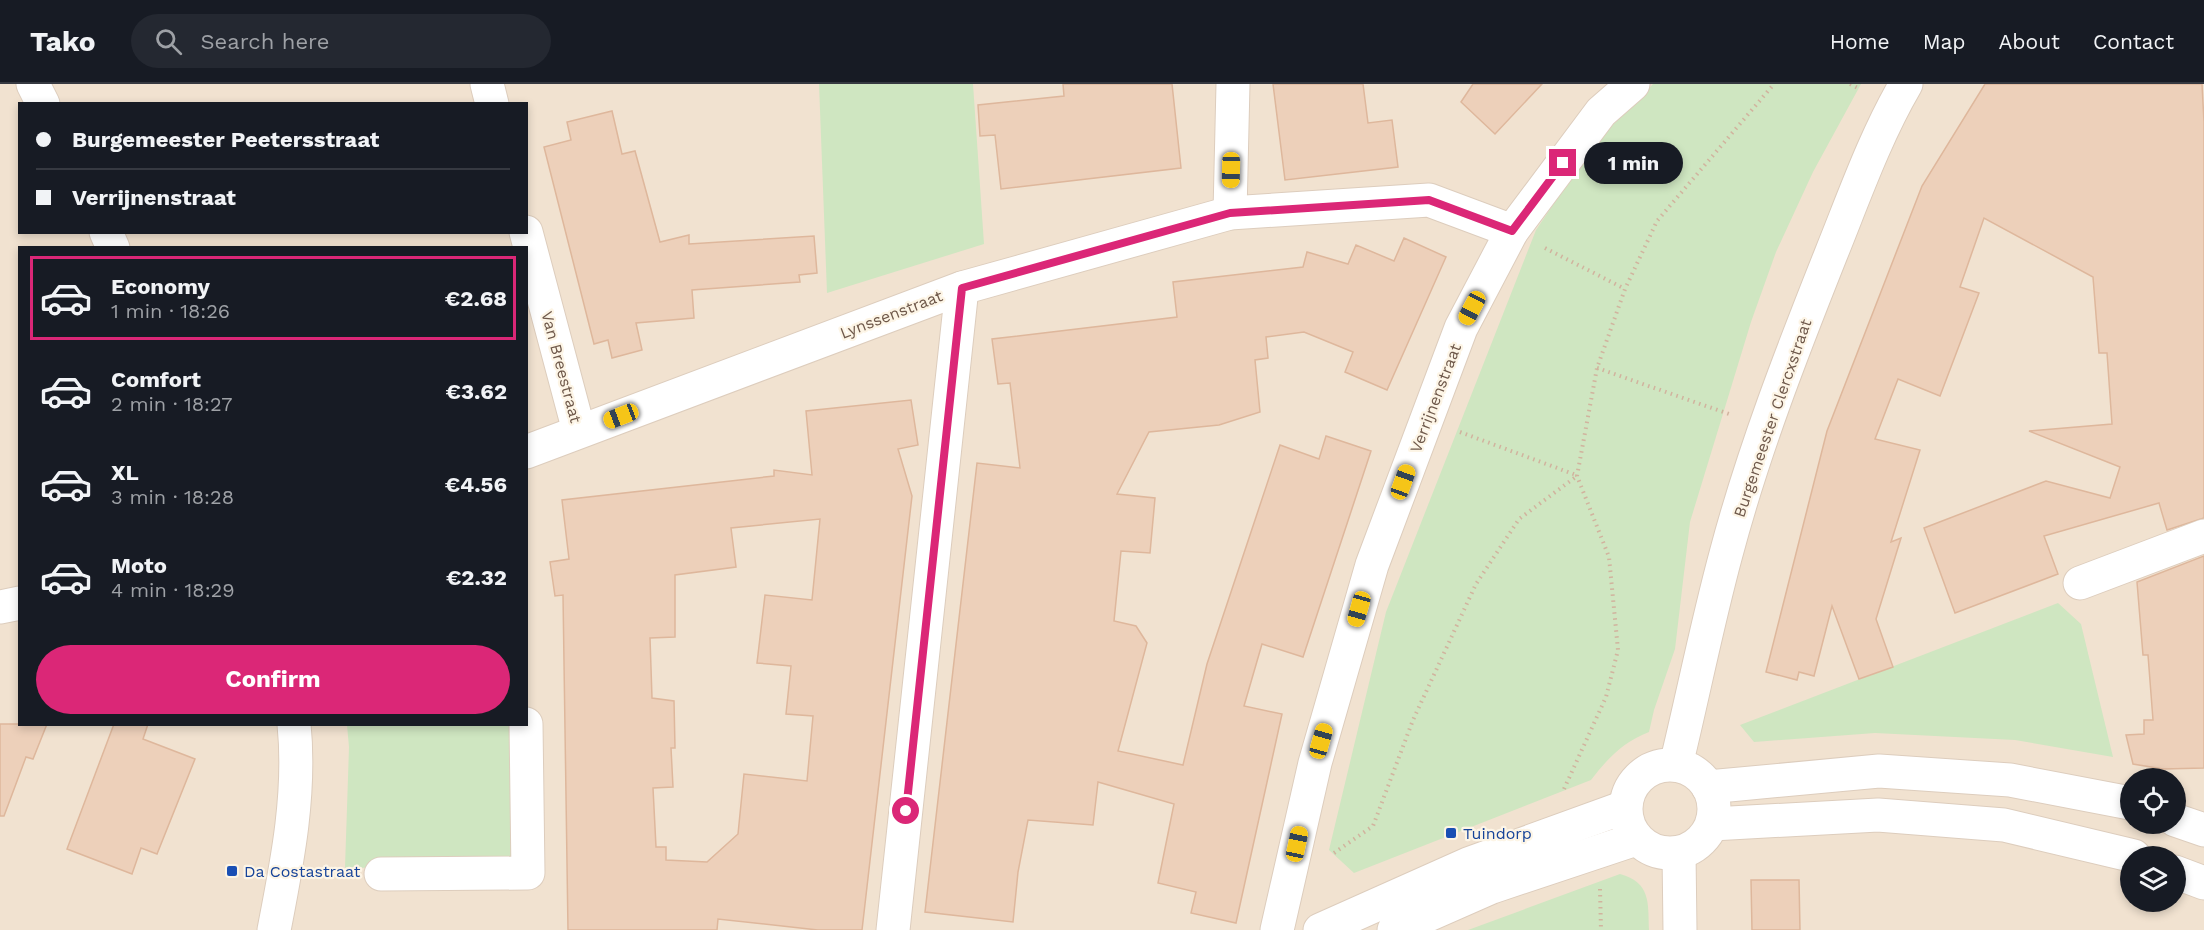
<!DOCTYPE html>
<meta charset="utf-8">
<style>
body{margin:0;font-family:"Work Sans",sans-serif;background:#242831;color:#f1f3f6;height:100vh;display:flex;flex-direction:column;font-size:22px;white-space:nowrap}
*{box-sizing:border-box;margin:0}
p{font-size:20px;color:#9ea1a6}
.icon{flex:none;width:33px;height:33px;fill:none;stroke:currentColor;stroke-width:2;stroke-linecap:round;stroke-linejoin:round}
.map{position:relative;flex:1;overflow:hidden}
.details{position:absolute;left:18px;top:162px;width:510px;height:480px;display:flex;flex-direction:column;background:#171b24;border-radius:0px;box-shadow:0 3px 9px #0003}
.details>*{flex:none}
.top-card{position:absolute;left:18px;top:18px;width:510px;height:132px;border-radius:0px;box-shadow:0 3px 9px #0003;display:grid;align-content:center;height:132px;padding:0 18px;background:#171b24}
.buttons{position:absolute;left:2120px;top:684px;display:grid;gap:12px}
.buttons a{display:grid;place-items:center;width:66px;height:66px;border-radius:50%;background:#171b24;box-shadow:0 3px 9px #0003;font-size:30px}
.end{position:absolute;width:27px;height:27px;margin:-14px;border:8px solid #db2777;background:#fff;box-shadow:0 0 0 3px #fff}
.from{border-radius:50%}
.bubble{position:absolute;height:42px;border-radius:21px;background:#171b24;box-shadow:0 3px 9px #0003;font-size:20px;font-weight:700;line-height:42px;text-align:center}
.car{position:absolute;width:18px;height:36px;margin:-18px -9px;border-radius:8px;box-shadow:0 0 4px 2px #0007;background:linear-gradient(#f5c518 24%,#345 0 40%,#f5c518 0 76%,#345 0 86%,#f5c518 0)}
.top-card b{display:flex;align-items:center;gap:21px;height:57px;font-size:22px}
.top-card b+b{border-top:2px solid #363941}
.top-card i{width:15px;height:15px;background:#f1f3f6}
ul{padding:10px 0 0;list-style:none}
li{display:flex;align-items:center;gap:18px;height:84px;margin:0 12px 9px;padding:0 6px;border:3px solid transparent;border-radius:0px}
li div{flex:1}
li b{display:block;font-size:22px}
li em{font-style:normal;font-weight:700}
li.selected{border-color:#db2777}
li>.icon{width:54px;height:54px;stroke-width:1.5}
.cta{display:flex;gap:12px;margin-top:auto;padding:12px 18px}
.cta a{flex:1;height:69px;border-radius:36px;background:#db2777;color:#fff;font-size:24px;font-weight:700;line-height:69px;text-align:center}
header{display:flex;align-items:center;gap:36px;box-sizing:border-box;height:84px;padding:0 30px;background:#171b24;border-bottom:2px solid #363941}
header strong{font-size:28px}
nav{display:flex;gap:33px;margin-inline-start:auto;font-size:21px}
.search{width:420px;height:54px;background:#242831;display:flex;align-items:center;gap:15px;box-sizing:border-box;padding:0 21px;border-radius:33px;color:#9ea1a6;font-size:22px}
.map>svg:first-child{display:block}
.residential{fill:#f1e2d0;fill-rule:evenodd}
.green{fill:#cfe6c1}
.building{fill:#edd0ba;stroke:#deb79c;stroke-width:1.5;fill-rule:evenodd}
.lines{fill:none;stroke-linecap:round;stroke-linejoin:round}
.minor-casing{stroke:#ddcdbd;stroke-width:35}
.path{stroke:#d1b39e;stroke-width:4;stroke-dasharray:1.5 4.5;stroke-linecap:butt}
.minor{stroke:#fff;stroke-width:33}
.route{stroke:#db2777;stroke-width:8}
.transit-dot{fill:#1a4fb4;stroke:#fdf5e6;stroke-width:2}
.labels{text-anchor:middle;stroke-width:4.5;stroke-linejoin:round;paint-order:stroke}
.street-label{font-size:16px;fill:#6e584a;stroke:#fdf5e6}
.transit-label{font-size:16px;fill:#164399;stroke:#fdf5e6;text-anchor:start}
</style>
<header>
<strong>Tako</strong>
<div class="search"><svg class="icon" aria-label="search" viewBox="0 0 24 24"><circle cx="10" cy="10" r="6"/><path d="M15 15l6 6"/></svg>Search here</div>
<nav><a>Home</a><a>Map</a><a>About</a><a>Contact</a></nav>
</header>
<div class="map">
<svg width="2204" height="846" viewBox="0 0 2204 846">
<rect width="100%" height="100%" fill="#faf1e0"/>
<path class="residential" d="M0 0H2204V846H0ZM20 20H526V148H20ZM20 164H526V640H20ZM2130 694H2175V740H2130ZM2130 772H2175V818H2130Z"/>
<g class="green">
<polygon points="819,0 973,0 984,160 827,209"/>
<path d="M1653 0H1861L1813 88 1776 168 1751 238 1690 438 1675 565 1654 626 1649 648C1623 658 1608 674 1591 696L1354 789 1329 766 1386 528 1536 146 1594 60Z"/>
<polygon points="2058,519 2081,540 2113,673 2015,656 1875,649 1754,658 1740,641"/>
<polygon points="347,641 516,641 517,782 345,784 349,663"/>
<path d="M1620 790C1651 799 1648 818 1649 846H1468Z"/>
</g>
<g class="building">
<polygon points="1063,0 1172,0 1181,84 1001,105 995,51 980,52 978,21 1064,12"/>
<polygon points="1273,0 1363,0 1368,39 1392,36 1398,83 1285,96"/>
<polygon points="1473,0 1542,0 1495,50 1461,18"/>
<polygon points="1985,0 2202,0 2204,38 2204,434 2167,446 2159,419 2044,452 2058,490 1955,529 1924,444 2046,397 2110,414 2120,383 2029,347 2112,340 2107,269 2099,269 2093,193 1984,134 1960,203 1979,209 1940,312 1898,295 1875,355 1920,366 1891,458 1901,454 1876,535 1893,583 1859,595 1832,522 1814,592 1799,588 1797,596 1766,588 1827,347 1922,102"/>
<polygon points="612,27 622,70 635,67 660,158 689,151 689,160 814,152 817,189 799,191 800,198 692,206 694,234 636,239 642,266 612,274 608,256 594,260 544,63 571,56 567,38"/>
<polygon points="1404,154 1446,173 1387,306 1345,288 1353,268 1304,248 1266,253 1268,274 1255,276 1260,328 1219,341 1149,348 1117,410 1155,414 1150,469 1121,467 1114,537 1136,542 1147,559 1118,667 1183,681 1207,580 1280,361 1319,375 1326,352 1371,367 1303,573 1262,560 1244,622 1282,630 1236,839 1191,829 1196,808 1158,799 1174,720 1098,698 1093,741 1028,736 1018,788 1013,838 925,828 977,379 1020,384 1010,299 998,300 992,255 1177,233 1173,198 1303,183 1307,168 1348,180 1356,161 1394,177"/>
<path d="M911 316 918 361 898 365 912 412 862 846H818L718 835 717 846H568L563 511 555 512 550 478 569 475 562 416 774 392V386L812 391 806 327ZM820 435 812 516 765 511 757 579 791 582 786 630 813 632 807 697 744 690 738 750 707 778 666 776V763H656L653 704 673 703 671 664H675L674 617 652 614 650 554 675 553V491L736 483 731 444Z"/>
<polygon points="2204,472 2204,684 2163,685 2133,680 2126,651 2144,650 2144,636 2153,636 2148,571 2143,571 2137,498"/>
<polygon points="0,640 47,640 33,675 26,673 4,732 0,732"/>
<polygon points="114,640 148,640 143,655 195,675 157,770 141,764 132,790 67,765"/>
<polygon points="1751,796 1799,796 1800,846 1752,846"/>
</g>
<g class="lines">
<defs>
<g id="minor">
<polyline points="33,0 43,20"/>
<polyline points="487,0 492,20"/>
<polyline points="1230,129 1233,0"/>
<polyline points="106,148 113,164"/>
<polyline points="526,148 579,347"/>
<polyline points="526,368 962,204 1230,129 1429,116 1512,147"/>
<polyline points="2080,499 2204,452"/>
<polyline points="0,523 20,519"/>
<circle cx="1670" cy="725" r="44"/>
<path d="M1676 681C1693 611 1707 540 1726 470 1753 368 1792 268 1831 170 1854 113 1875 53 1906 0"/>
<polyline points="1708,703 1879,687 2010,696 2130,719"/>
<polyline points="2175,736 2204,746"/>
<polyline points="1712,740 1878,731 2004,741 2134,772"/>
<polyline points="1679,769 1680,846"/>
<polyline points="2175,788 2204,799"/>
<polyline points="381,790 528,789 526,640"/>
<path d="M274 846C287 779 301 710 294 640"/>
<polyline points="893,846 962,204"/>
<polyline points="1277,846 1315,679 1372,481 1461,244 1512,147 1601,28 1633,0"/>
<polyline points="1320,846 1468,780 1625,723"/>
<polyline points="1394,846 1492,803 1636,755"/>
</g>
</defs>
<use href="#minor" class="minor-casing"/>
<g class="path">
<polyline points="1850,0 1860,5"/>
<polyline points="1545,164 1625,205"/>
<polyline points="1597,284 1729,330"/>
<polyline points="1460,348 1576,391"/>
<polyline points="1564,705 1606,613 1618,566 1609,473 1577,392 1597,284 1625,205 1657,137 1774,0"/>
<polyline points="1334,769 1373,742 1413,636 1476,500 1519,435 1577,392"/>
<polyline points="1600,805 1601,846"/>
</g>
<use href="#minor" class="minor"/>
</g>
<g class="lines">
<polyline class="route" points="906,727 962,204 1230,129 1429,116 1512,147 1563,79"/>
</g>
<g class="transit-dot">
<rect x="1445" y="743" width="12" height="12" rx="3"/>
<rect x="226" y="781" width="12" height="12" rx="3"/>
</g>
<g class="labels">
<g class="street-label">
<text transform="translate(891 230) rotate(-21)" y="6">Lynssenstraat</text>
<text transform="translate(562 283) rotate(75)" y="6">Van Breestraat</text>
<text transform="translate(1435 314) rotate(-69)" y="6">Verrijnenstraat</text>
<text transform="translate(1772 334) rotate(-71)" y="6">Burgemeester Clercxstraat</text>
</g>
<g class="transit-label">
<text x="1463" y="755">Tuindorp</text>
<text x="244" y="793">Da Costastraat</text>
</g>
</g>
</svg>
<div class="buttons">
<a><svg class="icon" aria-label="locate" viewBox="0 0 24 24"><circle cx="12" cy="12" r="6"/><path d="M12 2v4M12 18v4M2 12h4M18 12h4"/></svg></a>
<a><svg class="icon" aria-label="layers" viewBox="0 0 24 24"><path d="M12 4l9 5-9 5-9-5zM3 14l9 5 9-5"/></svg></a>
</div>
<i class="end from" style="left:906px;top:727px"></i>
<i class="end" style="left:1563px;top:79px"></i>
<div class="bubble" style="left:1584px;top:58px;width:99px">1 min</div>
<i class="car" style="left:1231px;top:86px;rotate:181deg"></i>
<i class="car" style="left:1472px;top:224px;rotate:208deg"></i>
<i class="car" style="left:621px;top:332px;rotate:249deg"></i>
<i class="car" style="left:1403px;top:398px;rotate:20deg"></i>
<i class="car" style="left:1359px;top:525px;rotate:196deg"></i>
<i class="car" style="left:1321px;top:657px;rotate:16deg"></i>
<i class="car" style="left:1297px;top:760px;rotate:12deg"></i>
<div class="top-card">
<b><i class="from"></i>Burgemeester Peetersstraat</b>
<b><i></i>Verrijnenstraat</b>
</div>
<section class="details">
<ul>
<li class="selected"><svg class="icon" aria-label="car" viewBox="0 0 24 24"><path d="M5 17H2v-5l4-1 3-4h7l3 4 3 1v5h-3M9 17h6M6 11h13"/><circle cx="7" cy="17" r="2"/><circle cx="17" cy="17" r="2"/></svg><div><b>Economy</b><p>1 min · 18:26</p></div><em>€2.68</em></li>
<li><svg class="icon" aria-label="car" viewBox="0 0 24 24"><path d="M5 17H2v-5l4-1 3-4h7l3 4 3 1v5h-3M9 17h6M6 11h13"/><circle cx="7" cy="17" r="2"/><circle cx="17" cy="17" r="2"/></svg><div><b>Comfort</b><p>2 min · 18:27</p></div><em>€3.62</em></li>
<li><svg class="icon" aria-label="car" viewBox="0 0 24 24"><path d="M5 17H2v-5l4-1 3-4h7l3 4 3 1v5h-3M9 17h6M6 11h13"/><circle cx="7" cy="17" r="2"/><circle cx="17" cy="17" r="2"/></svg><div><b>XL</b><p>3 min · 18:28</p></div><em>€4.56</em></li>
<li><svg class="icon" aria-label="car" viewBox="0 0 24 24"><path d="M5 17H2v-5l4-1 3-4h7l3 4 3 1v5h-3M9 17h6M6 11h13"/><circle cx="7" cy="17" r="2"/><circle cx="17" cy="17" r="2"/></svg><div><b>Moto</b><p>4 min · 18:29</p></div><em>€2.32</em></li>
</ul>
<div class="cta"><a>Confirm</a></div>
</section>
</div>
